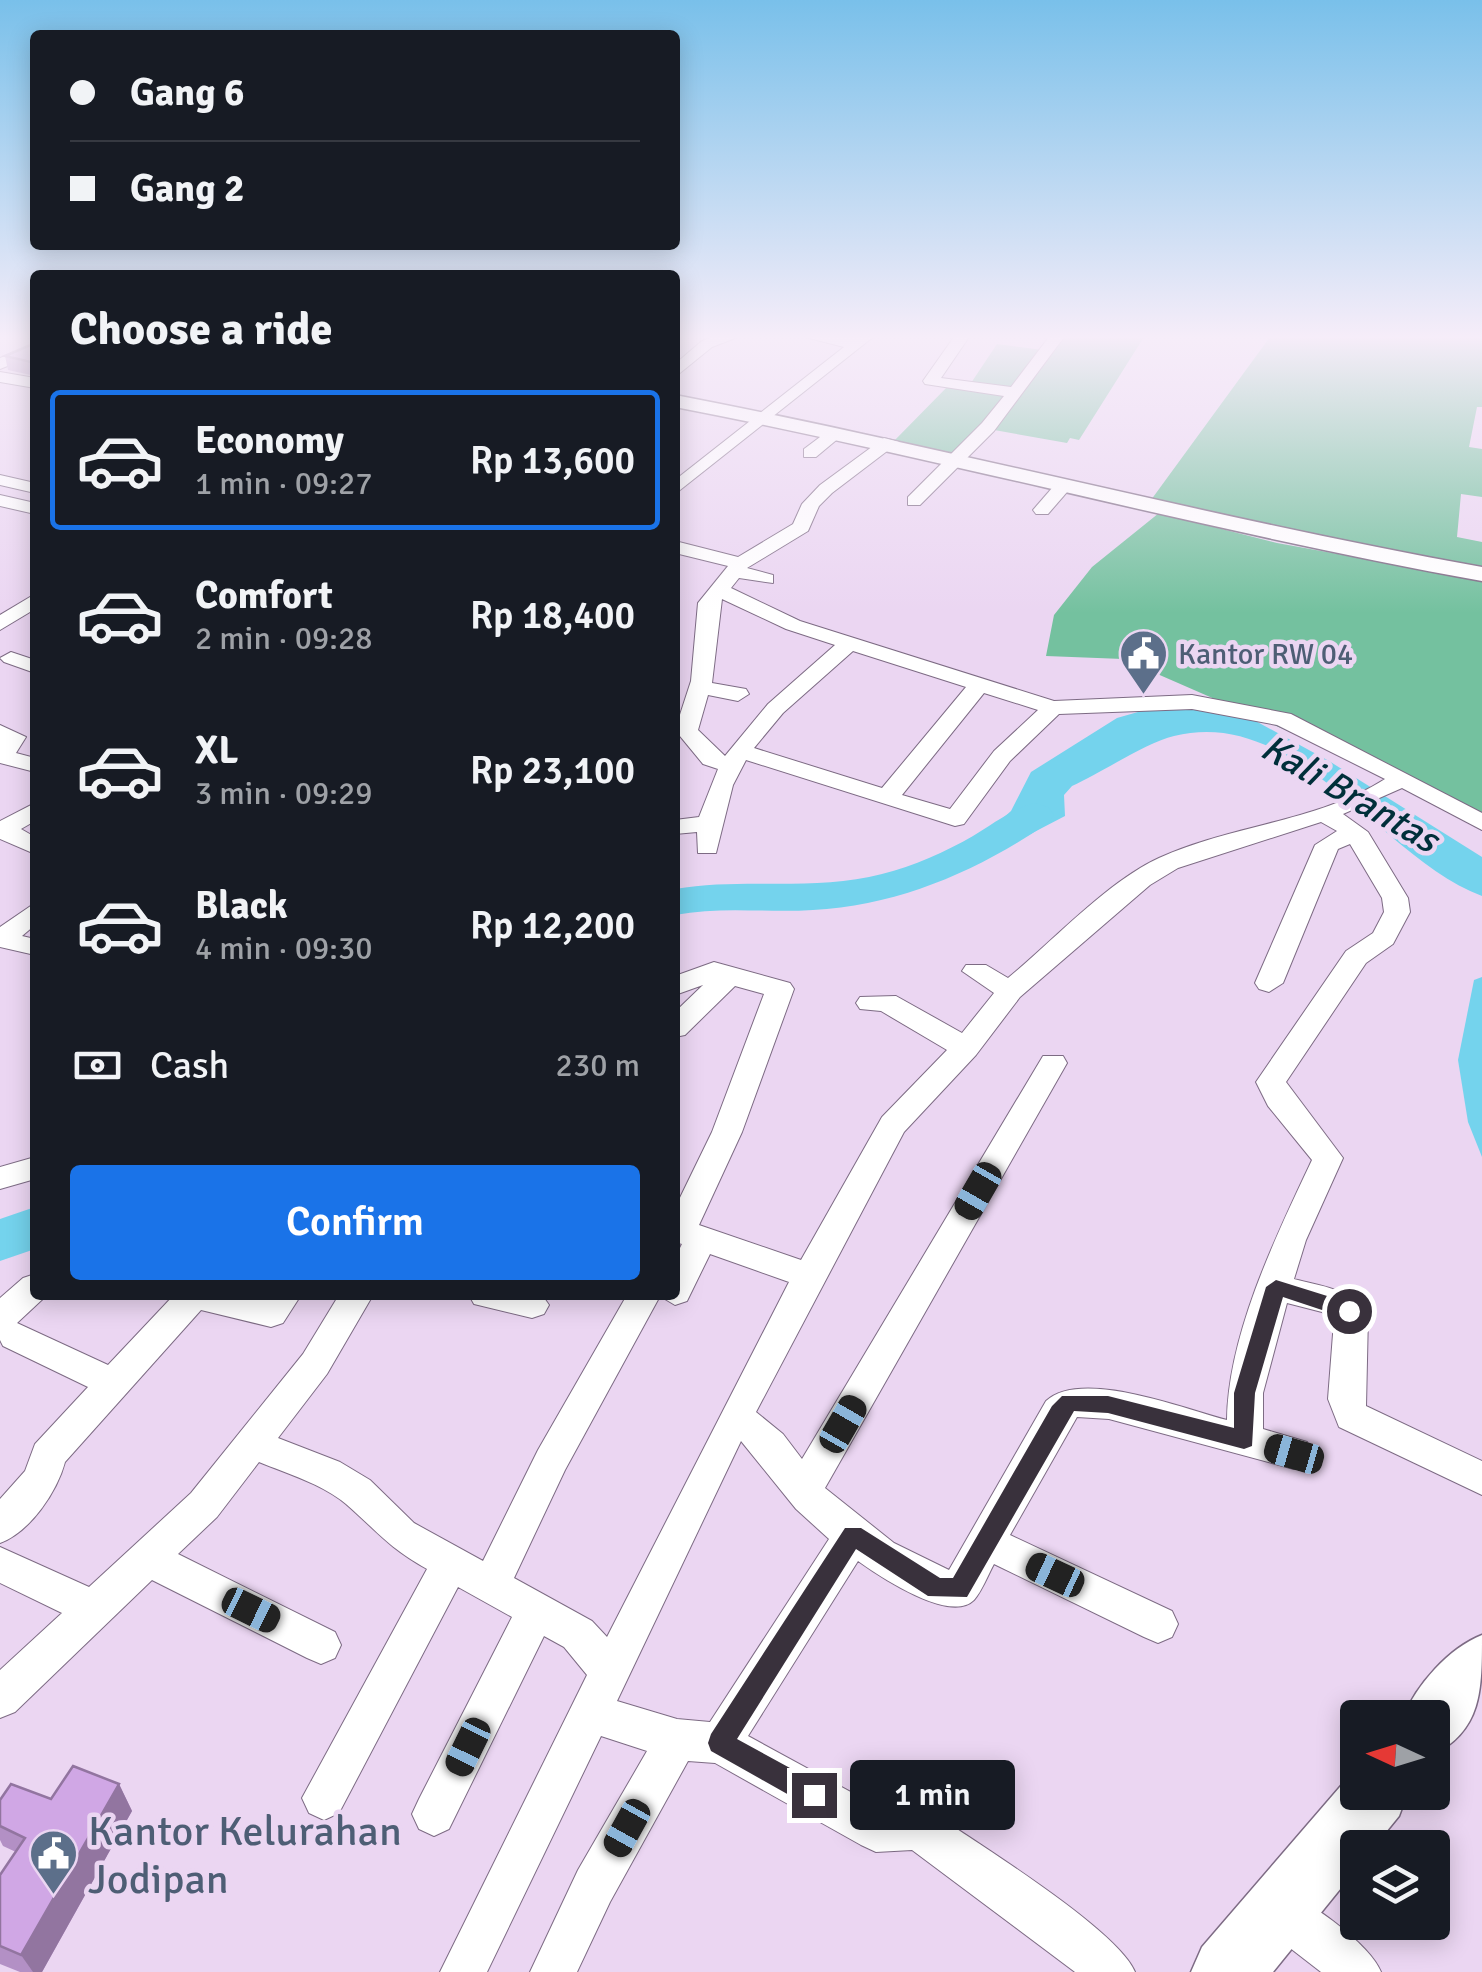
<!DOCTYPE html>
<meta charset="utf-8">
<style>
body{margin:0;font-family:Signika,sans-serif;background:#242831;color:#f1f3f6;height:100vh;display:flex;flex-direction:column;font-size:38px;white-space:nowrap}
*{box-sizing:border-box;margin:0}
p{font-size:32px;color:#9ea1a6}
.icon{flex:none;width:55px;height:55px;fill:none;stroke:currentColor;stroke-width:2;stroke-linecap:round;stroke-linejoin:round}
.map{position:relative;flex:1;overflow:hidden}
.details{position:absolute;left:30px;top:270px;width:650px;height:1030px;display:flex;flex-direction:column;background:#171b24;border-radius:10px;box-shadow:0 5px 25px #0003}
.details>*{flex:none}
.banner{position:absolute;left:30px;top:30px;width:650px;height:220px;border-radius:10px;box-shadow:0 5px 25px #0003;display:grid;align-content:center;height:220px;padding:0 40px;background:#171b24}
.needle{width:65px;rotate:274deg}
.buttons{position:absolute;left:1340px;top:1700px;display:grid;gap:20px}
.buttons a{display:grid;place-items:center;width:110px;height:110px;border-radius:10px;background:#171b24;box-shadow:0 5px 25px #0003;font-size:50px}
.end{position:absolute;width:45px;height:45px;margin:-22px;border:12px solid #39313c;background:#fff;box-shadow:0 0 0 5px #fff}
.from{border-radius:50%}
.bubble{position:absolute;height:70px;border-radius:10px;background:#171b24;box-shadow:0 5px 25px #0003;font-size:32px;font-weight:600;line-height:70px;text-align:center}
.car{position:absolute;width:30px;height:60px;margin:-30px -15px;border-radius:12px;box-shadow:0 0 8px 2px #0007;background:linear-gradient(#222 24%,#8ab4d8 0 40%,#222 0 76%,#8ab4d8 0 86%,#222 0)}
.banner b{display:flex;align-items:center;gap:35px;height:95px;font-size:38px}
.banner b+b{border-top:2px solid #363941}
.banner i{width:25px;height:25px;background:#f1f3f6}
ul{padding:0;list-style:none}
li{display:flex;align-items:center;gap:30px;height:140px;margin:0 20px 15px;padding:0 20px;border:5px solid transparent;border-radius:10px}
li div{flex:1}
li b{display:block;font-size:38px}
li em{font-style:normal;font-weight:600}
li.current{border-color:#1a73e8}
li>.icon{width:90px;height:90px;stroke-width:1.5}
h2{padding:0 40px;font-size:45px;line-height:120px}
.pay{display:flex;align-items:center;gap:25px;height:110px;padding:0 40px;font-size:38px}
.pay p{margin-inline-start:auto}
.cta{display:flex;gap:20px;margin-top:auto;padding:20px 40px}
.cta a{flex:1;height:115px;border-radius:10px;background:#1a73e8;color:#fff;font-size:40px;font-weight:600;line-height:115px;text-align:center}
.map>svg:first-child{display:block}
.green{fill:#74c19f}
.water{fill:#74d3ed}
.lines{fill:none;stroke-linecap:round;stroke-linejoin:round}
.river{fill:#74d3ed;fill-rule:evenodd}
.minor-casing{stroke:#7d6b84;stroke-width:2}
.tertiary-casing{stroke:#7d6b84;stroke-width:3}
.primary-casing{stroke:#7d6b84;stroke-width:3}
.minor{fill:#fff;fill-rule:evenodd}
.tertiary{fill:#fff;fill-rule:evenodd}
.primary{fill:#fff;fill-rule:evenodd}
.wall{fill:#b390c5}
.shaded-wall{fill:#9275a0}
.building{fill:#d0a7e5;stroke:#9275a0;stroke-width:2.5}
.route{fill:#39313c}
.labels{text-anchor:middle;stroke-width:9;stroke-linejoin:round;paint-order:stroke}
.far-service-label{font-size:30px;fill:#4e5e75;stroke:#ebd6f2;text-anchor:start}
.water-label{font-size:38px;font-style:italic;fill:#002f3a;stroke:#ebd6f2}
.near-service-label{font-size:42px;fill:#4e5e75;stroke:#ebd6f2;text-anchor:start}
</style>
<div class="map">
<svg width="1482" height="1972" viewBox="0 0 1482 1972">
<rect width="100%" height="100%" fill="#ebd6f2"/>
<g class="green">
<polygon points="1061,337 1144,337 1079,440 1070,438 1067,443 983,428 959,455 894,441 950,384 969,386 997,344 1050,351"/>
<polygon points="1270,337 1482,337 1482,407 1477,407 1469,447 1482,449 1482,497 1461,494 1457,537 1482,542 1482,571 1151,500"/>
<polygon points="1159,513 1277,543 1482,580 1482,827 1437,796 1123,659 1046,656 1054,615 1092,567"/>
</g>
<g class="water">
<path d="M1159 706 1241 713 1329 761 1482 857V896C1382 859 1297 705 1174 736 1147 742 1101 773 1072 786L1064 795 1065 816 996 852 975 843 1011 811 1031 772 1117 718Z"/>
<polygon points="1482,977 1482,1157 1468,1122 1458,1060 1474,980"/>
</g>
<g class="lines">
<g class="river">
<path d="M1034 803 1048 807 1054 815 1048 823C977 871 900 905 813 910 767 913 721 906 675 915V889C744 877 813 892 882 874 914 866 945 852 973 836 993 824 1012 809 1034 803Z"/>
<polygon points="35,1207 35,1249 0,1261 0,1219"/>
</g>
<defs>
<g id="minor">
<polygon points="714,337 738,337 712,347 675,377 675,364 702,341"/>
<polygon points="805,337 873,337 675,494 675,480 844,347"/>
<polygon points="954,337 969,337 941,378 1011,387 1049,337 1064,337 994,431 920,505 908,505 908,497 982,423 1004,396 925,384 923,381"/>
<polygon points="35,344 35,355 0,369 0,358"/>
<polygon points="0,372 35,378 35,388 0,382"/>
<polygon points="832,428 846,432 816,457 804,457 804,449"/>
<path d="M884 438 899 442 832 493 819 506 808 531 747 568 773 575V583L739 578 731 588 800 621 1054 701 1192 695 1291 714 1482 813V830L1402 788 1343 814 1368 832 1408 898 1410 912 1393 944 1366 963 1286 1082 1343 1158 1306 1240 1294 1279C1320 1286 1354 1289 1368 1315L1366 1406 1482 1461V1495L1339 1427 1328 1399 1334 1321 1322 1312 1287 1303 1263 1393V1429L1307 1442 1312 1453 1307 1464 1294 1469 1109 1419 1077 1417 1010 1535 1172 1611 1178 1624 1172 1637 1158 1643 1144 1637 994 1564C988 1575 982 1591 974 1600 950 1624 879 1576 858 1561L748 1736 880 1808 918 1806 933 1813C977 1843 1118 1930 1135 1972H1075L912 1850 876 1852 861 1845 715 1763 688 1761 610 1902 577 1972H530L578 1870 647 1751 601 1736 487 1972H440L587 1675 564 1647 544 1636 449 1829 434 1836 419 1829 412 1814 419 1799 512 1617 458 1587 339 1813 324 1820 309 1813 302 1798 427 1569C388 1547 378 1532 346 1504 322 1484 288 1474 259 1462L217 1517 178 1554 335 1632 341 1645 335 1658 321 1664 307 1658 152 1580 15 1712 0 1718V1670L62 1613 0 1583V1547L89 1587 191 1493 303 1354 339 1295H373L327 1374 278 1438 340 1462 370 1480 414 1523 483 1561 538 1450 627 1295H675V1258L682 1244 675 1242V1208L712 1132 764 994 735 986 685 1035 675 1037V1012L703 985 675 995V976L714 962 790 983 794 989 742 1132 699 1225 801 1260 882 1117 947 1050 881 1011 860 1009 856 1003 860 997 896 996 962 1033 994 993 962 971 966 965H986L1008 978C1053 941 1107 882 1159 858 1230 825 1318 822 1385 779L1277 725 1192 709 1059 714 1010 761 964 824 955 826 746 760 733 785 716 853H698L697 832 675 834V820L699 817 718 769 703 764 675 730 691 681 698 603 728 566 675 553V541L738 557 793 524 802 504 820 485ZM722 599 786 629 835 645 768 704 725 756 698 730 708 695 738 701 749 694 746 689 712 683ZM853 651 966 687 882 788 754 748 783 713ZM984 693 1038 710 994 751 950 809 902 795ZM1321 822 1337 831 1315 845 1255 983 1259 989 1269 992 1283 983 1338 849 1350 844 1382 898 1384 912 1373 933 1346 951 1256 1082 1268 1106 1312 1160C1276 1236 1228 1335 1227 1420 1184 1409 1081 1368 1046 1401L949 1570 894 1543 825 1488 1067 1063 1063 1056H1043L802 1459 783 1434 756 1412 904 1132 976 1055 1020 997 1150 885 1178 868ZM710 1254 789 1282 607 1637 592 1621 514 1578 565 1470 660 1296 675 1305 687 1301ZM741 1441 796 1509 829 1539 710 1722 677 1719 617 1701Z"/>
<polygon points="0,475 35,483 35,493 0,485"/>
<polygon points="1059,480 1074,484 1048,514 1036,514 1033,510"/>
<polygon points="0,495 35,503 35,514 0,506"/>
<polygon points="35,594 35,609 0,630 0,615"/>
<polygon points="11,652 35,660 35,673 4,662 0,658"/>
<polygon points="0,725 26,737 16,753 35,758 35,772 0,763"/>
<polygon points="35,803 35,821 21,829 35,837 35,854 0,839 0,821"/>
<polygon points="35,903 35,925 22,936 35,939 35,955 0,947 0,927"/>
<polygon points="35,1157 35,1179 0,1189 0,1167"/>
<path d="M35 1274V1295H47L17 1323 108 1365 174 1295 263 1299 266 1295H301L283 1323 271 1327 201 1310 65 1462C57 1492 30 1532 0 1543V1499L25 1471 35 1444 88 1387 3 1346 0 1340V1298L23 1278Z"/>
<polygon points="469,1295 542,1295 549,1305 544,1314 532,1318 474,1304"/>
<path d="M1279 1888C1309 1901 1369 1943 1381 1972H1321L1263 1927 1256 1911 1263 1895Z"/>
</g>
<path id="tertiary" d="M675 395C945 447 1211 518 1482 567V581C1211 532 945 459 675 407Z"/>
<g id="primary">
<path d="M1482 1635C1482 1690 1482 1731 1432 1755V1718H1403C1416 1685 1449 1648 1482 1635Z"/>
<polygon points="1358,1766 1358,1792 1408,1792 1399,1816 1373,1848 1358,1848 1358,1867 1273,1972 1191,1972 1202,1947"/>
</g>
</defs>
<use href="#minor" class="minor-casing"/>
<use href="#tertiary" class="tertiary-casing"/>
<use href="#primary" class="primary-casing"/>
<use href="#minor" class="minor"/>
<use href="#tertiary" class="tertiary"/>
<use href="#primary" class="primary"/>
</g>
<g class="wall">
<polygon points="35,343 35,376 8,370 5,356"/>
<polygon points="119,1784 132,1811 42,1972 20,1972 0,1964 0,1875 16,1852 3,1846 0,1840 0,1800 51,1799"/>
</g>
<polygon class="shaded-wall" points="119,1784 132,1811 42,1972 33,1972 21,1955"/>
<g class="building">
<polygon points="35,343 35,363 5,356"/>
<polygon points="73,1766 119,1784 21,1955 0,1946 0,1875 25,1838 0,1826 0,1800 11,1784 51,1799"/>
</g>
<linearGradient id="sky" x2="0" y2="1"><stop stop-color="#79c0ea"/><stop offset="0.55" stop-color="#f6edf9"/><stop offset="1" stop-color="#f6edf9" stop-opacity="0"/></linearGradient>
<rect width="1482" height="613" fill="url(#sky)"/>
<polygon class="route" points="1276,1280 1356,1305 1359,1311 1349,1319 1283,1297 1255,1393 1252,1446 1244,1449 1108,1413 1074,1411 967,1597 928,1596 856,1549 737,1739 823,1786 826,1795 823,1804 814,1808 805,1804 711,1751 708,1743 711,1734 845,1528 861,1528 940,1578 953,1578 1052,1406 1062,1396 1108,1396 1234,1428 1234,1393 1266,1287"/>
<defs>
<symbol id="civic-pin" viewBox="-11 -11 22 30"><path d="M0 17L-7.5 6A9.5 9.5 0 1 1 7.5 6Z" fill="#5c6f8a" stroke="#ebd6f2"/><path d="M-.6-6.5H3V-4.5H.6V-3L4-1V1h2V6H-6V1h2V-1L-.6-3ZM-1.2 2.5V6h2.4V2.5Z" fill="#fff"/></symbol>
</defs>
<g fill-rule="evenodd">
<use href="#civic-pin" x="1116" y="626" width="55" height="75"/>
<use href="#civic-pin" x="26" y="1826" width="55" height="75"/>
</g>
<g class="labels">
<g class="far-service-label">
<text x="1178" y="664">Kantor RW 04</text>
</g>
<g class="water-label">
<text transform="translate(1350 793) rotate(30)" y="13">Kali Brantas</text>
</g>
<g class="near-service-label">
<text x="88" y="1845">Kantor Kelurahan<tspan x="88" dy="48">Jodipan</tspan></text>
</g>
</g>
</svg>
<div class="buttons">
<a><svg class="needle" viewBox="-14 -14 28 28"><path d="M0-13l5 13h-10z" fill="#e53935"/><path d="M0 13l5-13h-10z" fill="#9ea1a6"/></svg></a>
<a><svg class="icon" aria-label="layers" viewBox="0 0 24 24"><path d="M12 4l9 5-9 5-9-5zM3 14l9 5 9-5"/></svg></a>
</div>
<i class="end from" style="left:1349px;top:1311px"></i>
<i class="end" style="left:814px;top:1795px"></i>
<div class="bubble" style="left:850px;top:1760px;width:165px">1 min</div>
<i class="car" style="left:978px;top:1191px;rotate:210deg"></i>
<i class="car" style="left:843px;top:1424px;rotate:30deg"></i>
<i class="car" style="left:1294px;top:1454px;rotate:286deg"></i>
<i class="car" style="left:1055px;top:1575px;rotate:295deg"></i>
<i class="car" style="left:251px;top:1610px;rotate:116deg"></i>
<i class="car" style="left:468px;top:1747px;rotate:206deg"></i>
<i class="car" style="left:627px;top:1828px;rotate:209deg"></i>
<div class="banner">
<b><i class="from"></i>Gang 6</b>
<b><i></i>Gang 2</b>
</div>
<section class="details">
<h2>Choose a ride</h2>
<ul>
<li class="current"><svg class="icon" aria-label="car" viewBox="0 0 24 24"><path d="M5 17H2v-5l4-1 3-4h7l3 4 3 1v5h-3M9 17h6M6 11h13"/><circle cx="7" cy="17" r="2"/><circle cx="17" cy="17" r="2"/></svg><div><b>Economy</b><p>1 min · 09:27</p></div><em>Rp 13,600</em></li>
<li><svg class="icon" aria-label="car" viewBox="0 0 24 24"><path d="M5 17H2v-5l4-1 3-4h7l3 4 3 1v5h-3M9 17h6M6 11h13"/><circle cx="7" cy="17" r="2"/><circle cx="17" cy="17" r="2"/></svg><div><b>Comfort</b><p>2 min · 09:28</p></div><em>Rp 18,400</em></li>
<li><svg class="icon" aria-label="car" viewBox="0 0 24 24"><path d="M5 17H2v-5l4-1 3-4h7l3 4 3 1v5h-3M9 17h6M6 11h13"/><circle cx="7" cy="17" r="2"/><circle cx="17" cy="17" r="2"/></svg><div><b>XL</b><p>3 min · 09:29</p></div><em>Rp 23,100</em></li>
<li><svg class="icon" aria-label="car" viewBox="0 0 24 24"><path d="M5 17H2v-5l4-1 3-4h7l3 4 3 1v5h-3M9 17h6M6 11h13"/><circle cx="7" cy="17" r="2"/><circle cx="17" cy="17" r="2"/></svg><div><b>Black</b><p>4 min · 09:30</p></div><em>Rp 12,200</em></li>
</ul>
<div class="pay"><svg class="icon" aria-label="cash" viewBox="0 0 24 24"><path d="M3 7h18v10H3z"/><circle cx="12" cy="12" r="2"/></svg>Cash<p>230 m</p></div>
<div class="cta"><a>Confirm</a></div>
</section>
</div>
